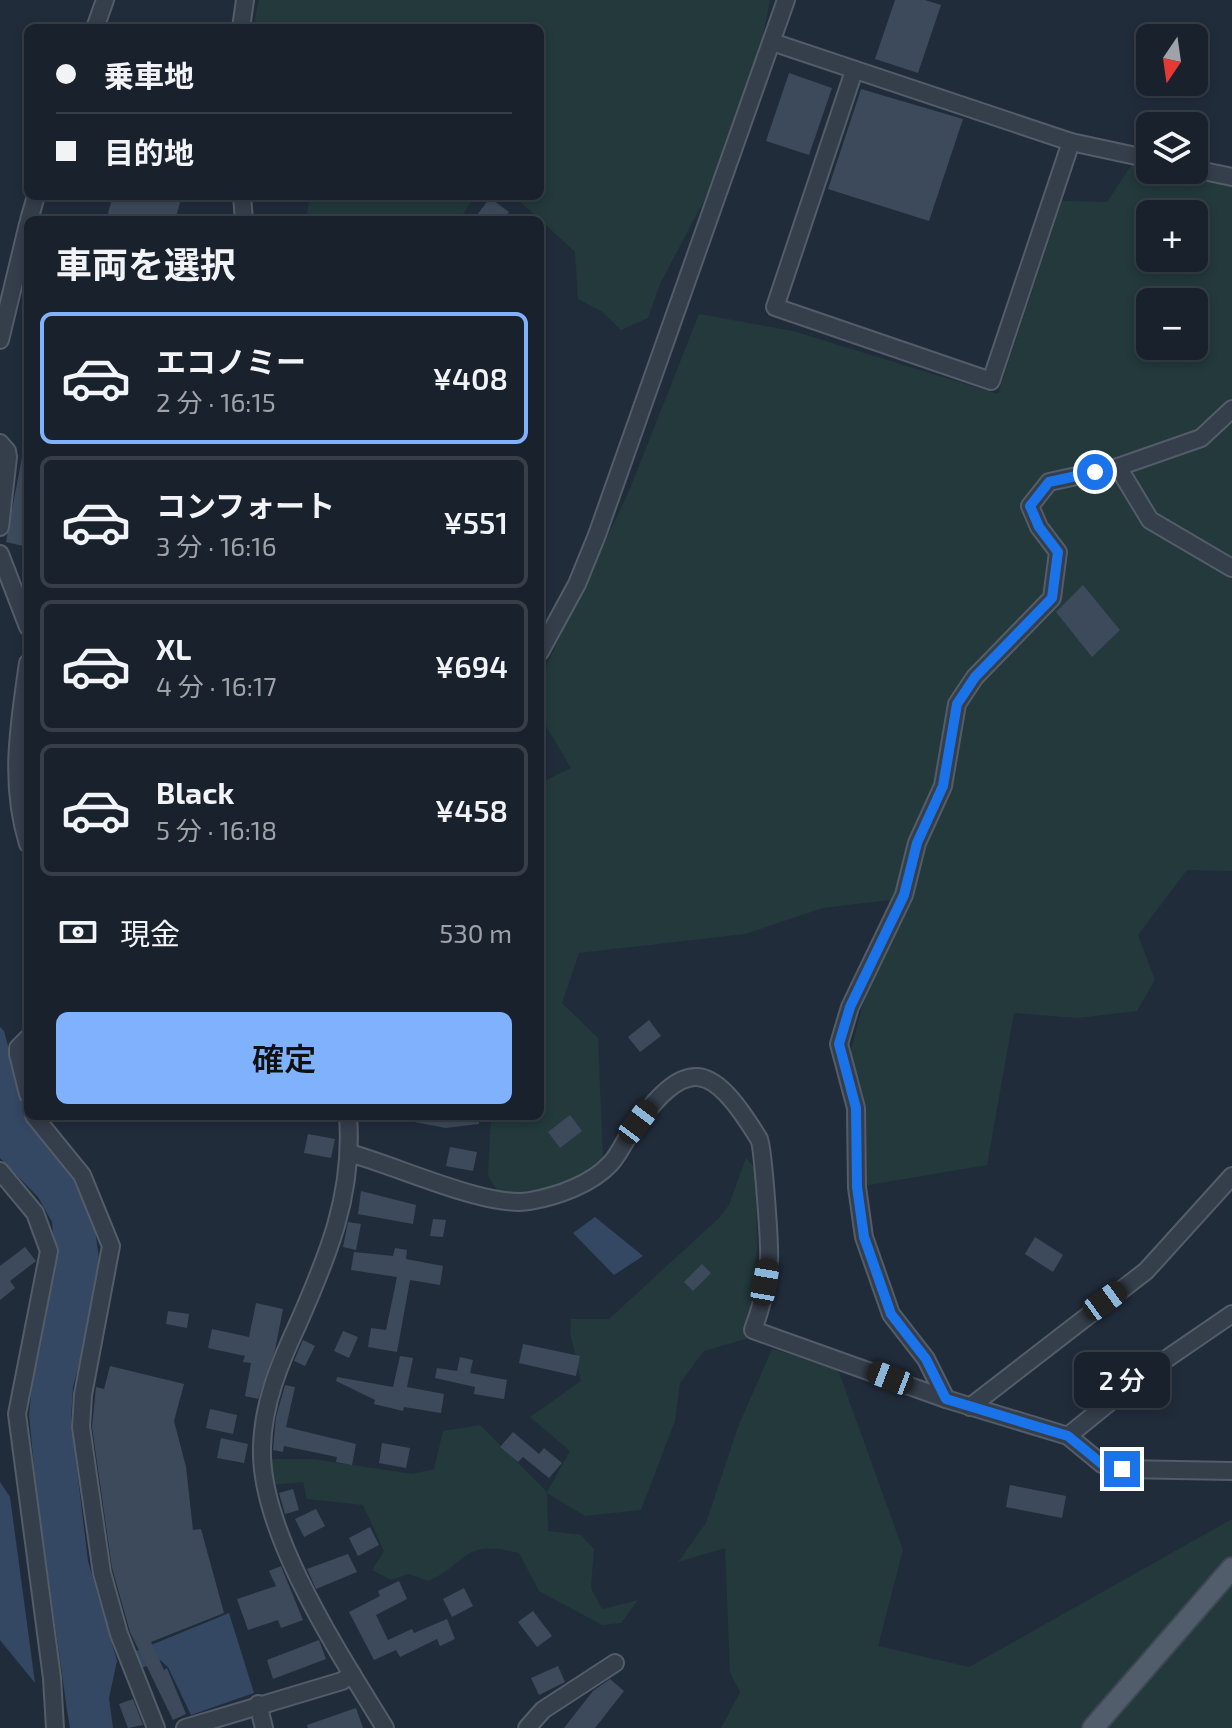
<!DOCTYPE html>
<html lang="ja">
<meta charset="utf-8">
<style>
body{margin:0;font-family:"Exo 2","Noto Sans JP",sans-serif;background:#262e38;color:#f1f3f6;height:100vh;display:flex;flex-direction:column;font-size:30px;white-space:nowrap}
*{box-sizing:border-box;margin:0}
p{font-size:26px;color:#9fa3a9}
.icon{flex:none;width:44px;height:44px;fill:none;stroke:currentColor;stroke-width:2;stroke-linecap:round;stroke-linejoin:round}
.map{position:relative;flex:1;overflow:hidden}
.sheet{position:absolute;left:24px;top:216px;width:520px;height:904px;display:flex;flex-direction:column;background:#19212c;border-radius:12px;box-shadow:0 4px 12px #0003,0 0 0 2px #373e48}
.sheet>*{flex:none}
.hud{position:absolute;left:24px;top:24px;width:520px;height:176px;border-radius:12px;box-shadow:0 4px 12px #0003,0 0 0 2px #373e48;display:grid;align-content:center;height:176px;padding:0 32px;background:#19212c}
.needle{width:52px;rotate:193deg}
.fabs{position:absolute;left:1136px;top:24px;display:grid;gap:16px}
.fabs a{display:grid;place-items:center;width:72px;height:72px;border-radius:12px;background:#19212c;box-shadow:0 4px 12px #0003,0 0 0 2px #373e48;font-size:40px}
.end{position:absolute;width:36px;height:36px;margin:-18px;border:10px solid #1a73e8;background:#fff;box-shadow:0 0 0 4px #fff}
.from{border-radius:50%}
.bubble{position:absolute;height:56px;border-radius:12px;background:#19212c;box-shadow:0 4px 12px #0003,0 0 0 2px #373e48;font-size:26px;font-weight:600;line-height:56px;text-align:center}
.car{position:absolute;width:24px;height:48px;margin:-24px -12px;border-radius:10px;box-shadow:0 0 6px 2px #0007;background:linear-gradient(#222 24%,#8ab4d8 0 40%,#222 0 76%,#8ab4d8 0 86%,#222 0)}
.hud b{display:flex;align-items:center;gap:28px;height:76px;font-size:30px}
.hud b+b{border-top:2px solid #373e48}
.hud i{width:20px;height:20px;background:#f1f3f6}
ul{padding:0;list-style:none}
li{display:flex;align-items:center;gap:24px;height:132px;margin:0 16px 12px;padding:0 16px;border:4px solid #373e48;border-radius:12px}
li div{flex:1}
li b{display:block;font-size:30px}
li em{font-style:normal;font-weight:600}
li.current{border-color:#80b1fc}
li>.icon{width:72px;height:72px;stroke-width:1.5}
h2{padding:0 32px;font-size:36px;line-height:96px}
.pay{display:flex;align-items:center;gap:20px;height:88px;padding:0 32px;font-size:30px}
.pay p{margin-inline-start:auto}
.primary-button{display:flex;gap:16px;margin-top:auto;padding:16px 32px}
.primary-button a{flex:1;height:92px;border-radius:12px;background:#80b1fc;color:#111;font-size:32px;font-weight:600;line-height:92px;text-align:center}
.map>svg:first-child{display:block}
.green{fill:#23393c;fill-rule:evenodd}
.water{fill:#344763}
.lines{fill:none;stroke-linecap:round;stroke-linejoin:round}
.stream{stroke:#344763;stroke-width:5}
.building{fill:#3d4a5b}
.minor-casing{stroke:#535c69;stroke-width:20}
.major-casing{stroke:#3e4754;stroke-width:24}
.minor{stroke:#353e4b;stroke-width:16}
.major{stroke:#525d6b;stroke-width:20}
.route{stroke:#1a73e8;stroke-width:10}
</style>
<div class="map">
<svg width="1232" height="1728" viewBox="0 0 1232 1728">
<rect width="100%" height="100%" fill="#212c3b"/>
<g class="green">
<polygon points="259,0 770,0 747,119 660,284 648,318 621,330 601,311 578,299 575,252 514,196 540,196 540,28 253,28"/>
<path d="M1132 164 1232 184V871L1187 870 1138 935 1155 980 1137 1011 1078 1018 1014 1013 987 1165 857 1187 845 1073 890 900 823 908 745 934 579 953 562 1003 598 1038 603 1157 571 1192 501 1196 488 1176 491 1116H540V783L571 768 540 716V679L629 491 699 314 793 331 998 394 1062 201 1107 202ZM1150 214H1194V258H1150ZM1150 302H1194V346H1150Z"/>
<polygon points="310,196 475,196 459,220 306,220"/>
<path d="M746 1158 756 1169 757 1248 749 1338 704 1351 680 1383 675 1421 641 1510 585 1516 547 1493 548 1531 581 1535 594 1549 591 1588 602 1609 638 1600 621 1623 602 1625 539 1591 519 1553C461 1538 469 1563 428 1581L409 1574 391 1580 372 1570 384 1551 363 1505 307 1499 303 1482 272 1485 266 1459H313L412 1474 434 1469 443 1431 480 1425 547 1492 570 1451 530 1417 581 1381 570 1332 571 1319H609L719 1218 729 1205Z"/>
<polygon points="772,1349 837,1367 903,1550 878,1646 969,1667 1232,1519 1232,1728 721,1728 740,1692 730,1672 725,1548 678,1562 706,1523 738,1427"/>
</g>
<g class="water">
<polygon points="0,1027 4,1031 29,1125 65,1165 85,1195 95,1229 100,1266 96,1300 73,1387 71,1420 88,1561 117,1661 109,1698 113,1728 70,1728 67,1710 37,1497 29,1415 36,1348 52,1289 55,1250 52,1222 38,1197 0,1158"/>
<polygon points="595,1217 643,1256 614,1275 573,1233"/>
<polygon points="0,1482 10,1497 35,1683 0,1640"/>
<polygon points="229,1613 254,1693 191,1715 168,1667 160,1660 142,1668 134,1652"/>
</g>
<g class="lines">
<polyline class="stream" points="49,1302 54,1273"/>
</g>
<g class="building">
<polygon points="895,0 925,0 941,5 918,73 875,59"/>
<polygon points="789,73 832,88 809,155 766,141"/>
<polygon points="861,89 963,119 929,221 828,189"/>
<polygon points="113,196 182,196 175,220 106,220"/>
<polygon points="490,198 509,212 503,220 473,220"/>
<polygon points="25,441 28,441 28,547 6,542"/>
<polygon points="1083,585 1120,630 1092,657 1056,612"/>
<polygon points="649,1020 661,1036 640,1052 628,1037"/>
<polygon points="570,1115 582,1131 560,1148 548,1132"/>
<polygon points="414,1116 479,1116 479,1124 446,1128 414,1122"/>
<polygon points="308,1134 335,1139 331,1158 304,1153"/>
<polygon points="450,1147 477,1152 473,1171 446,1166"/>
<polygon points="361,1191 416,1205 413,1224 358,1214"/>
<polygon points="433,1219 446,1220 443,1237 430,1236"/>
<polygon points="348,1222 361,1224 356,1250 343,1247"/>
<polygon points="1035,1237 1063,1255 1053,1272 1025,1254"/>
<polygon points="25,1247 36,1261 10,1281 15,1288 0,1300 0,1266"/>
<polygon points="395,1248 407,1250 406,1259 443,1266 440,1285 410,1280 397,1352 368,1347 371,1328 386,1330 397,1277 351,1270 354,1252 393,1256"/>
<polygon points="702,1264 711,1273 693,1291 684,1282"/>
<polygon points="256,1303 283,1309 275,1350 258,1399 245,1396 251,1363 243,1362 245,1356 208,1348 212,1329 249,1337"/>
<polygon points="168,1311 189,1314 187,1328 166,1324"/>
<polygon points="343,1331 358,1337 349,1358 334,1351"/>
<polygon points="303,1340 315,1346 305,1366 294,1361"/>
<polygon points="523,1344 580,1356 576,1376 519,1363"/>
<polygon points="400,1356 413,1358 407,1387 444,1394 441,1413 404,1407 403,1411 374,1404 375,1400 336,1381 337,1377 393,1387"/>
<polygon points="460,1357 473,1360 470,1373 507,1380 504,1399 474,1394 475,1387 435,1378 437,1368 457,1371"/>
<polygon points="110,1366 184,1384 174,1421 186,1467 193,1530 201,1529 224,1613 151,1642 164,1670 167,1668 186,1714 173,1720 130,1632 112,1568 92,1427 96,1387 104,1389"/>
<polygon points="285,1385 295,1387 286,1427 356,1444 352,1465 336,1462 337,1457 284,1446 283,1452 273,1450 276,1417"/>
<polygon points="210,1409 237,1415 233,1434 206,1428"/>
<polygon points="513,1432 539,1454 544,1448 562,1463 549,1478 523,1457 518,1462 500,1447"/>
<polygon points="221,1438 248,1444 244,1463 217,1458"/>
<polygon points="382,1443 410,1448 406,1468 379,1463"/>
<polygon points="1010,1485 1066,1496 1062,1518 1006,1507"/>
<polygon points="293,1489 299,1510 285,1514 279,1493"/>
<polygon points="316,1509 325,1526 304,1537 295,1519"/>
<polygon points="370,1527 379,1545 358,1556 349,1538"/>
<polygon points="348,1554 357,1572 316,1589 307,1569"/>
<polygon points="281,1566 303,1620 281,1628 278,1620 248,1630 237,1599 276,1586 269,1571"/>
<polygon points="399,1581 407,1599 376,1615 388,1640 412,1629 414,1633 447,1619 455,1639 440,1646 437,1639 400,1657 396,1650 374,1660 349,1612 380,1596 378,1591"/>
<polygon points="464,1588 473,1606 452,1617 443,1599"/>
<polygon points="533,1611 552,1636 537,1647 518,1622"/>
<polygon points="319,1640 326,1659 273,1679 267,1660"/>
<polygon points="558,1666 565,1682 539,1695 531,1678"/>
<polygon points="610,1679 624,1691 595,1728 564,1728 593,1691"/>
<polygon points="133,1699 143,1725 128,1728 119,1704"/>
<polygon points="356,1708 363,1728 308,1728 307,1725"/>
</g>
<g class="lines">
<defs>
<g id="minor">
<polyline points="95,28 105,0"/>
<polyline points="241,28 245,0"/>
<polyline points="772,42 1071,142 1150,159"/>
<polyline points="854,71 775,307 991,381 1071,142"/>
<polyline points="1194,169 1232,177"/>
<polyline points="242,196 244,220"/>
<polyline points="29,220 36,196"/>
<polyline points="0,340 28,224"/>
<polyline points="0,443 7,451 8,457 0,527"/>
<polyline points="1118,467 1150,520 1232,568"/>
<polyline points="0,554 28,627"/>
<polyline points="540,652 577,584 597,535 786,0"/>
<path d="M28 663C19 726 9 782 28 844"/>
<polyline points="28,1038 18,1048 18,1054 28,1094"/>
<polyline points="34,1116 82,1175 111,1246 83,1395 81,1427 102,1573 119,1634 156,1728"/>
<path d="M348 1116C354 1194 328 1256 297 1326 279 1365 263 1404 262 1447 259 1533 341 1656 385 1728"/>
<path d="M349 1153C395 1165 488 1209 530 1201 558 1196 592 1184 611 1163 619 1154 624 1142 631 1132 686 1056 710 1059 759 1139 763 1146 770 1246 769 1259 768 1283 761 1308 753 1330L946 1399 1068 1436 1102 1464 1122 1469 1232 1471"/>
<polyline points="0,1171 35,1213 49,1251 17,1414 52,1678 55,1728"/>
<polyline points="946,1399 926,1359 891,1314 864,1237 857,1187 856,1108 839,1044 850,1007 904,895 917,843 943,786 957,704 975,677 1052,598 1058,552 1039,527 1030,506 1049,482 1118,467 1201,438 1232,409"/>
<polyline points="970,1407 1146,1271 1232,1176"/>
<polyline points="1068,1436 1143,1375 1232,1314"/>
<polyline points="258,1704 264,1728"/>
<polyline points="185,1728 342,1681 352,1674"/>
<polyline points="527,1728 543,1710 615,1663"/>
</g>
<polyline id="major" points="1093,1728 1232,1568"/>
</defs>
<use href="#minor" class="minor-casing"/>
<use href="#major" class="major-casing"/>
<use href="#minor" class="minor"/>
<use href="#major" class="major"/>
</g>
<g class="lines">
<polyline class="route" points="1095,472 1049,482 1030,506 1039,527 1058,552 1052,598 975,677 957,704 943,786 917,843 904,895 850,1007 839,1044 856,1108 857,1187 864,1237 891,1314 926,1359 946,1399 1068,1436 1102,1464 1122,1469"/>
</g>
</svg>
<div class="fabs">
<a><svg class="needle" viewBox="-14 -14 28 28"><path d="M0-13l5 13h-10z" fill="#e53935"/><path d="M0 13l5-13h-10z" fill="#9fa3a9"/></svg></a>
<a><svg class="icon" aria-label="layers" viewBox="0 0 24 24"><path d="M12 4l9 5-9 5-9-5zM3 14l9 5 9-5"/></svg></a>
<a>+</a>
<a>−</a>
</div>
<i class="end from" style="left:1095px;top:472px"></i>
<i class="end" style="left:1122px;top:1469px"></i>
<div class="bubble" style="left:1074px;top:1352px;width:96px">2 分</div>
<i class="car" style="left:638px;top:1122px;rotate:37deg"></i>
<i class="car" style="left:765px;top:1282px;rotate:10deg"></i>
<i class="car" style="left:1105px;top:1301px;rotate:54deg"></i>
<i class="car" style="left:890px;top:1378px;rotate:291deg"></i>
<div class="hud">
<b><i class="from"></i>乗車地</b>
<b><i></i>目的地</b>
</div>
<section class="sheet">
<h2>車両を選択</h2>
<ul>
<li class="current"><svg class="icon" aria-label="car" viewBox="0 0 24 24"><path d="M5 17H2v-5l4-1 3-4h7l3 4 3 1v5h-3M9 17h6M6 11h13"/><circle cx="7" cy="17" r="2"/><circle cx="17" cy="17" r="2"/></svg><div><b>エコノミー</b><p>2 分 · 16:15</p></div><em>¥408</em></li>
<li><svg class="icon" aria-label="car" viewBox="0 0 24 24"><path d="M5 17H2v-5l4-1 3-4h7l3 4 3 1v5h-3M9 17h6M6 11h13"/><circle cx="7" cy="17" r="2"/><circle cx="17" cy="17" r="2"/></svg><div><b>コンフォート</b><p>3 分 · 16:16</p></div><em>¥551</em></li>
<li><svg class="icon" aria-label="car" viewBox="0 0 24 24"><path d="M5 17H2v-5l4-1 3-4h7l3 4 3 1v5h-3M9 17h6M6 11h13"/><circle cx="7" cy="17" r="2"/><circle cx="17" cy="17" r="2"/></svg><div><b>XL</b><p>4 分 · 16:17</p></div><em>¥694</em></li>
<li><svg class="icon" aria-label="car" viewBox="0 0 24 24"><path d="M5 17H2v-5l4-1 3-4h7l3 4 3 1v5h-3M9 17h6M6 11h13"/><circle cx="7" cy="17" r="2"/><circle cx="17" cy="17" r="2"/></svg><div><b>Black</b><p>5 分 · 16:18</p></div><em>¥458</em></li>
</ul>
<div class="pay"><svg class="icon" aria-label="cash" viewBox="0 0 24 24"><path d="M3 7h18v10H3z"/><circle cx="12" cy="12" r="2"/></svg>現金<p>530 m</p></div>
<div class="primary-button"><a>確定</a></div>
</section>
</div>
